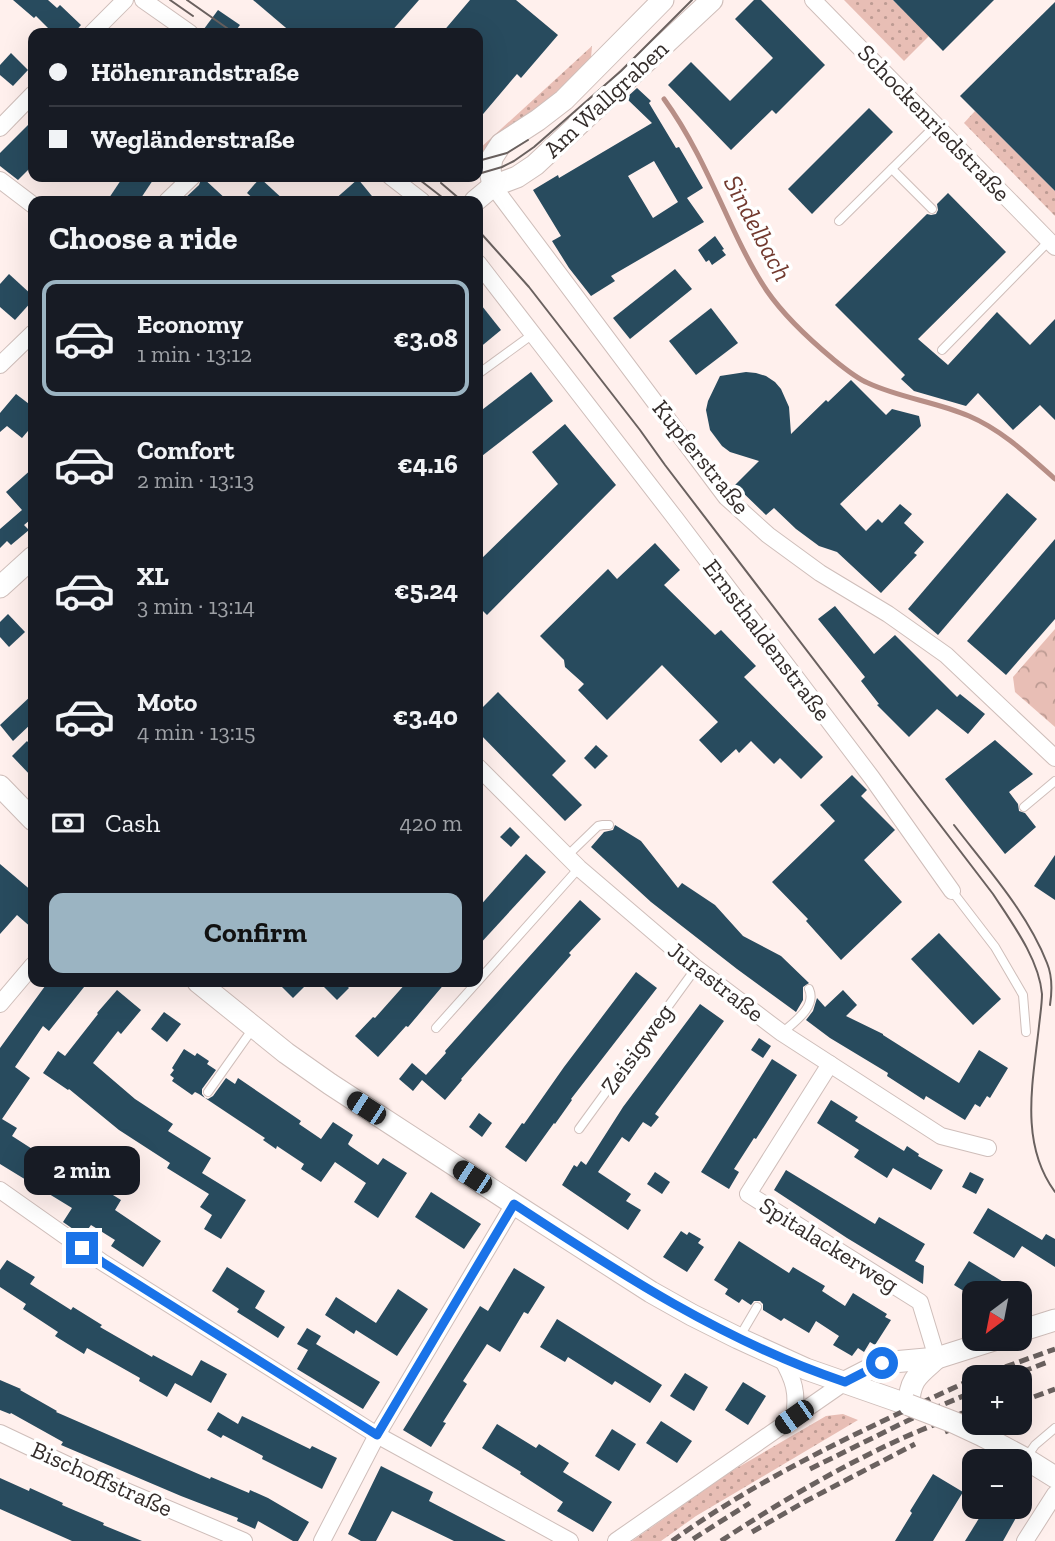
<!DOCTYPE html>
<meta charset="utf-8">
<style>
body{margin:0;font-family:"Zilla Slab",serif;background:#242831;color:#f1f3f6;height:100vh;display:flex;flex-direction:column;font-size:26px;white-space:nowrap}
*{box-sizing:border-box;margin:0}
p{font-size:23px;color:#9ea1a6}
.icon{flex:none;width:38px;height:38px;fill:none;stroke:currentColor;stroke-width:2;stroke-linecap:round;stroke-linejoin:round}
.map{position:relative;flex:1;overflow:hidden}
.side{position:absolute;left:28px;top:196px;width:455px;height:791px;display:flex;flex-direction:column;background:#171b24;border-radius:14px;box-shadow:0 7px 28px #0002}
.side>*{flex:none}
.banner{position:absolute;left:28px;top:28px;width:455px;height:154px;border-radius:14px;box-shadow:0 7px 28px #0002;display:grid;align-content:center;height:154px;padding:0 21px;background:#171b24}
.needle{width:46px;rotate:212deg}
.controls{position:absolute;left:962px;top:1281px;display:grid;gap:14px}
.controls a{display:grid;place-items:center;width:70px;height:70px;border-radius:14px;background:#171b24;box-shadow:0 7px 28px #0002;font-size:35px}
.end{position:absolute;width:32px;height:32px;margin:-16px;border:9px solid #1a73e8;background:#fff;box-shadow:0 0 0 4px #fff}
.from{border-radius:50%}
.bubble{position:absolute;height:49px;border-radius:14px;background:#171b24;box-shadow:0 7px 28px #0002;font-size:23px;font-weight:700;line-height:49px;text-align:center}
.car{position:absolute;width:21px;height:42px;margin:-21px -10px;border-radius:9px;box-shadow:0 0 5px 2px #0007;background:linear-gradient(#222 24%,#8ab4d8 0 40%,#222 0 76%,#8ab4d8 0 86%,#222 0)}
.banner b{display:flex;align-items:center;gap:24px;height:66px;font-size:26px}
.banner b+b{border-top:2px solid #363941}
.banner i{width:18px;height:18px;background:#f1f3f6}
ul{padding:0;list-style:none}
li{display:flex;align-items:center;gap:21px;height:116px;margin:0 14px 10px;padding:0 7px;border:4px solid transparent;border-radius:14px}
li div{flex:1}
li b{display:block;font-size:26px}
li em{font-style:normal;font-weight:700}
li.active{border-color:#9bb4c2}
li>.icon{width:63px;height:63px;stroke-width:1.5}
h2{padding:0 21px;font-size:32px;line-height:84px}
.pay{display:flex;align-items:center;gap:18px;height:77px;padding:0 21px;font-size:26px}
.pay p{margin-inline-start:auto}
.button{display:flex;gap:14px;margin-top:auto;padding:14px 21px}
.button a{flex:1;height:80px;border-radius:14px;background:#9bb4c2;color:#111;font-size:28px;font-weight:700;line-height:80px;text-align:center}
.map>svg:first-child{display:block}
.grass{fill:url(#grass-dots)}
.forest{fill:url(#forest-crowns)}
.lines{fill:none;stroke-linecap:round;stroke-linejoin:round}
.stream{stroke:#b78e86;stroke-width:5}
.building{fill:#284b5e;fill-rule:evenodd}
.lane-casing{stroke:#cfbeba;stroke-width:10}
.street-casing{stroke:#cfbeba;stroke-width:18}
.secondary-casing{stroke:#cfbeba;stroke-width:23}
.lane{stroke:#fff;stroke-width:8}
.street{stroke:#fff;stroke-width:16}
.secondary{stroke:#fff;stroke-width:21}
.tram{stroke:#6a615f;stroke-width:2}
.rail{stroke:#6a615f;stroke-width:5;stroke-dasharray:10 5;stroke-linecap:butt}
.secondary-bridge-casing{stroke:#cfbeba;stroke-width:23;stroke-linecap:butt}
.secondary-bridge{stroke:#fff;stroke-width:21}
.route{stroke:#1a73e8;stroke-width:9}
.labels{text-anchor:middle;stroke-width:7;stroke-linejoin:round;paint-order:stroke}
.street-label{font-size:24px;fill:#342d2b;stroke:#fff}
.water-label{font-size:26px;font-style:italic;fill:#723a2f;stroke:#fff}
</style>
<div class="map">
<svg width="1055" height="1541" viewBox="0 0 1055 1541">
<defs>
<pattern id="grass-dots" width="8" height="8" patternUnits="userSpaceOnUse" patternTransform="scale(1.75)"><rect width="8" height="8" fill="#e8beb5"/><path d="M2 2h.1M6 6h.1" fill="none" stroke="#bd9b93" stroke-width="1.8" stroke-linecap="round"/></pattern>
<pattern id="forest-crowns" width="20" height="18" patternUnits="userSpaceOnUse" patternTransform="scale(1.75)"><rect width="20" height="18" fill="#e8beb5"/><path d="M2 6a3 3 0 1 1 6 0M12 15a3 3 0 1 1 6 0" fill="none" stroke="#bd9b93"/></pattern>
</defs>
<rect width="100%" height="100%" fill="#fff0ed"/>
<g class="grass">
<polygon points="844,0 893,0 929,36 904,61"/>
<polygon points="592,46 591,58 583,72 485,154 479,154 478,150"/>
<polygon points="975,111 1055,191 1055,216 964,123"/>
<polygon points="843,1414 858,1420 696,1516 661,1541 632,1541 730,1472 826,1416"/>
</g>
<polygon class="forest" points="1055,629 1055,727 1015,692 1013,677"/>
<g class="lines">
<path class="stream" d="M664 99C691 136 710 179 729 220 740 244 752 269 767 291 785 317 809 339 833 359 844 368 856 378 868 383 900 398 937 402 969 416 1002 430 1029 456 1055 479"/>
</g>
<g class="building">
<polygon points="13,0 48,0 57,8 60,5 81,25 74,33 53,33 36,16 34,18"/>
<polygon points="253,0 419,0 390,33 292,33"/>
<polygon points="470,0 516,0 558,35 521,78 517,74 478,120 478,33 442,33"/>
<polygon points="754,0 761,0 825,65 776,114 772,110 731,150 668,85 691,62 730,101 773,58 735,19"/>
<polygon points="893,0 994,0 943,51"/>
<polygon points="1055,2 1055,191 960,96"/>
<polygon points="218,10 240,25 234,33 201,33"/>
<polygon points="11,53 28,70 13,86 0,75 0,65"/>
<path d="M637 88 651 101 649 103 676 148 679 147 703 188 687 198 704 222 611 276 615 281 591 296 569 268 552 241 561 236 533 190 558 175 559 178 652 123 626 98ZM654 161 678 202 653 218 628 176Z"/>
<polygon points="869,108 893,132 812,214 788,189"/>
<polygon points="33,120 33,165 18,180 0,166 0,153"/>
<polygon points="123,177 155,177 139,201 107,201"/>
<polygon points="202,177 228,201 182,201 199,185"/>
<polygon points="260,178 285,201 256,201 247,193"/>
<polygon points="358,179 376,201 333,201"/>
<polygon points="948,193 1006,252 918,339 948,365 997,312 1030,345 1055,319 1055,420 1040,405 1013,430 978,393 966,406 914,391 901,379 905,375 835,305 927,214 931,215 936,214 938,210 937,204"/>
<polygon points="715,236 724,249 722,250 726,255 712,265 709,260 706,262 698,250"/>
<polygon points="675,269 692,289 630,339 613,318"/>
<polygon points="9,274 33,296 33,300 15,320 0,307 0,284"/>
<polygon points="478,301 501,330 478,349"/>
<polygon points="711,308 738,343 696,375 669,341"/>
<polygon points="531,372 553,401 478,459 478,413"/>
<polygon points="746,372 756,373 766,376 775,382 781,389 789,407 791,434 826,400 828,402 851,380 886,415 892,409 919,416 921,426 840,504 866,531 878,519 882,523 900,504 912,514 904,523 924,542 914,553 917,555 881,593 837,552 819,546 796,529 774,508 766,515 735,485 759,461 730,452 722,446 710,430 706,410 708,401 720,376"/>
<polygon points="16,394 33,407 33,425 22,438 7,426 0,432 0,413"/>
<polygon points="565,424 616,485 487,615 478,606 478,562 558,484 532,452"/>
<polygon points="33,468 33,523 30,520 24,525 29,530 11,545 7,541 0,548 0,529 22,510 6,492"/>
<polygon points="1007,493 1037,519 938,635 908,609"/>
<polygon points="1055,539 1055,619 1006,675 967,641"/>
<polygon points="655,543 680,570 664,585 715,635 721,630 756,666 744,677 823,757 801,779 780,758 774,764 751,741 739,753 736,749 721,763 699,740 718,722 662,665 607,720 578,690 584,684 565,667 564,660 540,636 608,569 617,579"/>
<polygon points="835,606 874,654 895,635 957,697 960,694 985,714 968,734 937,709 909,737 877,705 879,704 861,681 865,677 818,619"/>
<polygon points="8,614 25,632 9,647 0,637 0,622"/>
<polygon points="498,692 566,761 552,775 582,805 565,821 478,732 478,712"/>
<polygon points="33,694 33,722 13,741 0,725"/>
<polygon points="995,740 1033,774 1009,792 1018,804 1019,811 1025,813 1036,827 1005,854 945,779"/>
<polygon points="27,741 33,748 33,778 12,756"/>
<polygon points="596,745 608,756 595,769 584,758"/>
<polygon points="852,775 867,790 861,796 895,830 864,860 902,902 841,960 806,921 808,919 772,882 835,821 820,805"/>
<polygon points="615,825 641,841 678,888 682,883 715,905 743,936 781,956 809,983 803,987 803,1000 796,1012 737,969 651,902 591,847 604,832 613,830"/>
<polygon points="510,827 520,837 511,847 500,837"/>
<polygon points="526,854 546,872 478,946 478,908"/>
<polygon points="1055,855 1055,900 1034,886"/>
<polygon points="0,864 33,892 33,929 17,915 0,934"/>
<polygon points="580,900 601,919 569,953 571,955 461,1079 462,1080 445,1100 422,1080 413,1091 399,1079 412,1063 426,1075 446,1053 445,1051 502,987"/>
<polygon points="939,933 1001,999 973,1025 911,959"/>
<polygon points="636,972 657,988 571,1099 572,1100 555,1124 554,1123 526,1162 505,1147 522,1123 524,1124 564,1067"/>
<polygon points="48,982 88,982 49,1031 43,1026 15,1067 30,1078 2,1119 17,1128 12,1136 40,1154 38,1157 69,1177 78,1163 96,1176 92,1182 121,1200 115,1210 161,1241 143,1267 111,1246 115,1240 91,1225 83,1236 63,1222 72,1208 0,1164 0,1048"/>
<polygon points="277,982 309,982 293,998"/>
<polygon points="319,982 343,982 349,988 337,1000"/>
<polygon points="407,982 446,982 408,1027 406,1026 378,1057 355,1036 373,1017 375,1018"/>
<polygon points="117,990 141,1010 121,1034 118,1031 93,1063 135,1099 173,1124 168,1131 211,1158 202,1173 246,1200 221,1239 204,1229 212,1215 200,1207 209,1194 167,1168 170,1163 119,1130 69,1089 68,1090 43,1073 58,1051 65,1056 98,1014 97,1013"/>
<polygon points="843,990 857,1005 846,1016 883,1034 883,1035 959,1083 979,1050 1008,1068 990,1098 987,1096 980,1107 975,1104 965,1120 926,1096 924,1100 887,1076 888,1073 830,1038 806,1020 813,1011 817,998 825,1007"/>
<polygon points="700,1004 724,1021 655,1114 659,1117 651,1127 643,1122 629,1142 622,1137 598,1172 631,1194 626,1201 641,1210 628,1230 562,1185 574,1165 577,1167 581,1161 586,1165 623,1107"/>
<polygon points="164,1012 181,1024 167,1042 151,1029"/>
<polygon points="759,1038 771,1046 763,1058 751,1050"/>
<polygon points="184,1049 195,1056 197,1053 209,1061 207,1064 216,1070 202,1089 202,1094 205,1098 208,1099 213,1096 226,1078 235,1084 238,1078 301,1121 299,1124 321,1139 333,1122 353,1135 348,1144 350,1146 378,1165 383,1158 407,1173 378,1218 354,1202 366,1183 335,1162 321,1182 301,1169 304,1164 277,1146 276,1149 263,1140 265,1138 199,1094 195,1092 192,1095 172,1081 174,1078 170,1075 174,1070 172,1068"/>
<polygon points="772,1059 797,1075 756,1139 754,1138 734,1169 739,1172 729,1189 701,1172"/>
<polygon points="831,1100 858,1117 855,1121 904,1151 907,1146 919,1154 918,1156 943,1170 931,1190 893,1168 887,1178 854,1157 859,1150 817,1123"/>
<polygon points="479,1113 492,1123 482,1137 469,1127"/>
<polygon points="786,1170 875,1224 879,1217 925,1244 915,1261 924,1266 923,1284 847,1238 774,1190"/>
<polygon points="655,1172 670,1182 662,1194 647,1184"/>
<polygon points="970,1172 984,1179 976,1194 962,1187"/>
<polygon points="431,1192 481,1224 464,1249 415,1217"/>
<polygon points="988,1208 1042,1240 1046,1234 1055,1239 1055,1267 1022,1246 1014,1258 973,1233"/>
<polygon points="681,1231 687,1235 689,1232 701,1239 698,1243 704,1247 687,1272 663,1257"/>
<polygon points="739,1241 789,1273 793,1267 825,1286 822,1291 845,1306 853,1293 887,1314 885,1317 891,1320 875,1345 870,1342 864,1352 858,1348 852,1356 833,1345 839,1336 816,1321 809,1333 784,1318 781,1321 763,1310 763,1304 760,1301 754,1301 751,1305 742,1299 739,1303 725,1294 728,1289 714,1280"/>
<polygon points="7,1260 35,1277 30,1284 71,1310 73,1307 102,1325 100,1327 152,1357 153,1355 192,1376 201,1360 227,1374 211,1403 175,1383 167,1397 139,1381 140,1378 87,1348 84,1354 55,1336 58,1332 23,1309 26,1304 0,1287 0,1270"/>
<polygon points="969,1261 1005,1283 998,1293 967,1293 954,1285"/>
<polygon points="227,1267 265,1291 255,1308 285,1327 278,1338 237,1312 239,1309 212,1291"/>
<polygon points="514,1268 545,1287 528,1314 524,1312 500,1352 487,1344 463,1381 467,1384 443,1422 446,1423 431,1447 403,1430 480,1306 488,1311"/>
<polygon points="398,1289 428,1309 397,1356 356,1330 354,1334 325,1315 336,1297 376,1323"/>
<polygon points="557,1319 662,1385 650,1403 615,1381 612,1385 568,1357 565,1362 540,1347"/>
<polygon points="307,1328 321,1336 316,1344 380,1382 363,1409 297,1369 308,1350 297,1344"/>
<polygon points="685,1373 708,1387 694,1411 670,1396"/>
<polygon points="0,1380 21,1389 20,1390 57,1411 56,1412 210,1479 211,1477 249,1493 250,1490 268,1498 309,1522 298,1541 293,1541 258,1521 255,1529 237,1521 238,1518 181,1496 61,1445 63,1442 11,1413 10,1414 0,1410"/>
<polygon points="743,1382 766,1396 748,1425 725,1410"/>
<polygon points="218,1412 238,1424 242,1416 310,1449 312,1446 337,1458 322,1489 262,1459 263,1456 223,1435 221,1438 207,1430"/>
<polygon points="661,1421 692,1441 677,1463 646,1443"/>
<polygon points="497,1424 536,1448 539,1444 569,1463 563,1472 612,1502 593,1532 557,1511 563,1502 520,1474 521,1472 482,1448"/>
<polygon points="612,1429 636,1444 619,1471 595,1456"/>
<polygon points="381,1466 433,1492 429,1501 506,1541 454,1541 392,1511 376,1541 361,1541 348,1534"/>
<polygon points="933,1474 963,1492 933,1541 895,1541 912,1513 910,1511"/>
<polygon points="0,1478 29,1491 30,1488 63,1503 62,1505 104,1523 103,1525 142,1541 72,1541 0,1509"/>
<polygon points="986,1507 1022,1507 1003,1541 965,1541"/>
</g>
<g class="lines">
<defs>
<g id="lane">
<polyline points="892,169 932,209"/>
<polyline points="839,221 936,125"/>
<polyline points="942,350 1049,241"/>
<polyline points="478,374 533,334"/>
<polyline points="1024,807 1055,781"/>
<polyline points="567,856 598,826 603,825 609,825"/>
<polyline points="952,891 995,947 1023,995 1026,1032"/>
<polyline points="436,1028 579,868"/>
<path d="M782 1033C794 1022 817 1007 809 989"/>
<polyline points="208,1092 254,1027"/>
<polyline points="579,1129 696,968"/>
<polyline points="740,1336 757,1307"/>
<polyline points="1026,1458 1035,1445 1055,1428"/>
</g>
<g id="street">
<polyline points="143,0 190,33"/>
<polyline points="813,0 1055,247"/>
<polyline points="92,33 125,0"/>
<polyline points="0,128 33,94"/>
<polyline points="391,177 422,201"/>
<polyline points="0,180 33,205"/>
<polyline points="493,186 726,497 768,535 820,573 888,614 946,655 1055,758"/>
<polyline points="167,201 192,177"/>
<polyline points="478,263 675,518 872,778 952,891"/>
<polyline points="0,365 33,333"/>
<polyline points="478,767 579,868 696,968 782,1033 941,1136 988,1148"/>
<polyline points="0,1004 33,965"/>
<polyline points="830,1064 748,1194 920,1302 937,1358"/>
<polyline points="0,1190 102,1262 377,1435 570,1541"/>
<path d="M782 1359C794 1380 798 1393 794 1417"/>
<polyline points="0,1433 93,1477 244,1541"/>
<polyline points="322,1541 377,1435 514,1204"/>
<polyline points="616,1541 845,1382"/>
<polyline points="1025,1541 1055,1494"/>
</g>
<g id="secondary">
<polyline points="493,186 490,170 492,158 501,144 538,120 564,100 663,0"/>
<polyline points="475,201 493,186 517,177 535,165 712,0"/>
<polyline points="0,587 33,557"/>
<polyline points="0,786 33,820"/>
<path d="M198 982 286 1053 330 1084 514 1204 651 1292 692 1315 738 1338 806 1369 909 1405C909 1379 919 1374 937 1358"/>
<polyline points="1020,1331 1055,1320"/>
<polyline points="845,1382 882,1363 937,1358 997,1339"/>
<polyline points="983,1436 1026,1459 1055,1477"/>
</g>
</defs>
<use href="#lane" class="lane-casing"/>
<use href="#street" class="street-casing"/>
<use href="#secondary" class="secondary-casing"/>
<use href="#lane" class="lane"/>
<use href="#street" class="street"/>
<use href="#secondary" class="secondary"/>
<g class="tram">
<polyline points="170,0 193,16"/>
<polyline points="187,0 234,33"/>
<polyline points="478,161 507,153 528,140"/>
<polyline points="478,174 502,167 514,161 534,147 621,71 692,0"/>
<polyline points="416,177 447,201"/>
<polyline points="441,183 462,201"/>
<path d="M478 230 529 287 640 430 665 465 993 894C1012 923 1039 959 1042 994 1042 1004 1040 1016 1039 1026 1033 1082 1019 1143 1055 1192"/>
<path d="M954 825C987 868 1027 912 1047 963 1052 975 1052 992 1050 1005"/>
</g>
<g class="rail">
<polyline points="977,1377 1055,1349"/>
<polyline points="1008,1377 1048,1362"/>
<polyline points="1020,1402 1055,1389"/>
<polyline points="945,1432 975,1420"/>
<polyline points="810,1469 921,1414 975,1391"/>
<polyline points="752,1532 806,1501 915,1444"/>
<polyline points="693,1539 750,1503"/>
<path d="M672 1541C765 1474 871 1426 975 1378"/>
<path d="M721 1541C780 1502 841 1466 905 1437 928 1427 951 1418 975 1408"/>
</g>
<defs>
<polyline id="secondary-bridge" points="909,1405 953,1422 983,1436"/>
</defs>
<use href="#secondary-bridge" class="secondary-bridge-casing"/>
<use href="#secondary-bridge" class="secondary-bridge"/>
</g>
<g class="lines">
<path class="route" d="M82 1248 102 1262 377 1435 514 1204C619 1273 725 1342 845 1382L882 1363"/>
</g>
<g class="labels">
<g class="street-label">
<text transform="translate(606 99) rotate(-43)" y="8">Am Wallgraben</text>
<text transform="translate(934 123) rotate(46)" y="8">Schockenriedstraße</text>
<text transform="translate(701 457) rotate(51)" y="8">Kupferstraße</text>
<text transform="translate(767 640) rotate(53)" y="8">Ernsthaldenstraße</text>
<text transform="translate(716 982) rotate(38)" y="8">Jurastraße</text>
<text transform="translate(637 1049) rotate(-54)" y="8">Zeisigweg</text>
<text transform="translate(829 1245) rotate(32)" y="8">Spitalackerweg</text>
<text transform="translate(102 1479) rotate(24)" y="8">Bischoffstraße</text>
</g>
<g class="water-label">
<text transform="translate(758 228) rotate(62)" y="9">Sindelbach</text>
</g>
</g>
</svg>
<div class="controls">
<a><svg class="needle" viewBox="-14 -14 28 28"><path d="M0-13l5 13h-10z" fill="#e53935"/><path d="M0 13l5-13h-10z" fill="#9ea1a6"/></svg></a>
<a>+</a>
<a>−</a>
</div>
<i class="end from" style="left:882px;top:1363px"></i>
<i class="end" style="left:82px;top:1248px"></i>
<div class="bubble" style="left:24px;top:1146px;width:116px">2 min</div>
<i class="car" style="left:366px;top:1108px;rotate:303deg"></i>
<i class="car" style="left:472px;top:1177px;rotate:303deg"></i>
<i class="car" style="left:794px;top:1417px;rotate:235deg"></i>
<div class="banner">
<b><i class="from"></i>Höhenrandstraße</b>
<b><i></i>Wegländerstraße</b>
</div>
<section class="side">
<h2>Choose a ride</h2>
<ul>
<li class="active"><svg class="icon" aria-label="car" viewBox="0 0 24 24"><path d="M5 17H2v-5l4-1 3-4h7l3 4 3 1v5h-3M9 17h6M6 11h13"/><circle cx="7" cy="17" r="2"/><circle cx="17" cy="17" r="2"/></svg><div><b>Economy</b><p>1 min · 13:12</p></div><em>€3.08</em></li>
<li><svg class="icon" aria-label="car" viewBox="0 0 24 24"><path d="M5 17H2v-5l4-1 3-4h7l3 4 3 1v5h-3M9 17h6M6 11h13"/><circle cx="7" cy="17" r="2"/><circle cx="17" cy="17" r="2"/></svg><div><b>Comfort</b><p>2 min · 13:13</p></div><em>€4.16</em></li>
<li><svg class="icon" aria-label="car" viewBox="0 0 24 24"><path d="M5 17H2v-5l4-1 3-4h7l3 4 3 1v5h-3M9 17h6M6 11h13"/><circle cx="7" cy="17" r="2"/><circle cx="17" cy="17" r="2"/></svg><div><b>XL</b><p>3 min · 13:14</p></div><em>€5.24</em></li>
<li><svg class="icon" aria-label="car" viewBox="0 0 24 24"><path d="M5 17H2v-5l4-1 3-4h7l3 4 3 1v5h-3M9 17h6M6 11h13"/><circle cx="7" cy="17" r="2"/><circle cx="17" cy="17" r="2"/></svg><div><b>Moto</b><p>4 min · 13:15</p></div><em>€3.40</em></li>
</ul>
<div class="pay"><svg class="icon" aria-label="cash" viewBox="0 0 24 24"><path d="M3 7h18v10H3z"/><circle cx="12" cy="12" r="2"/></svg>Cash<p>420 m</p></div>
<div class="button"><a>Confirm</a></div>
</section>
</div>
